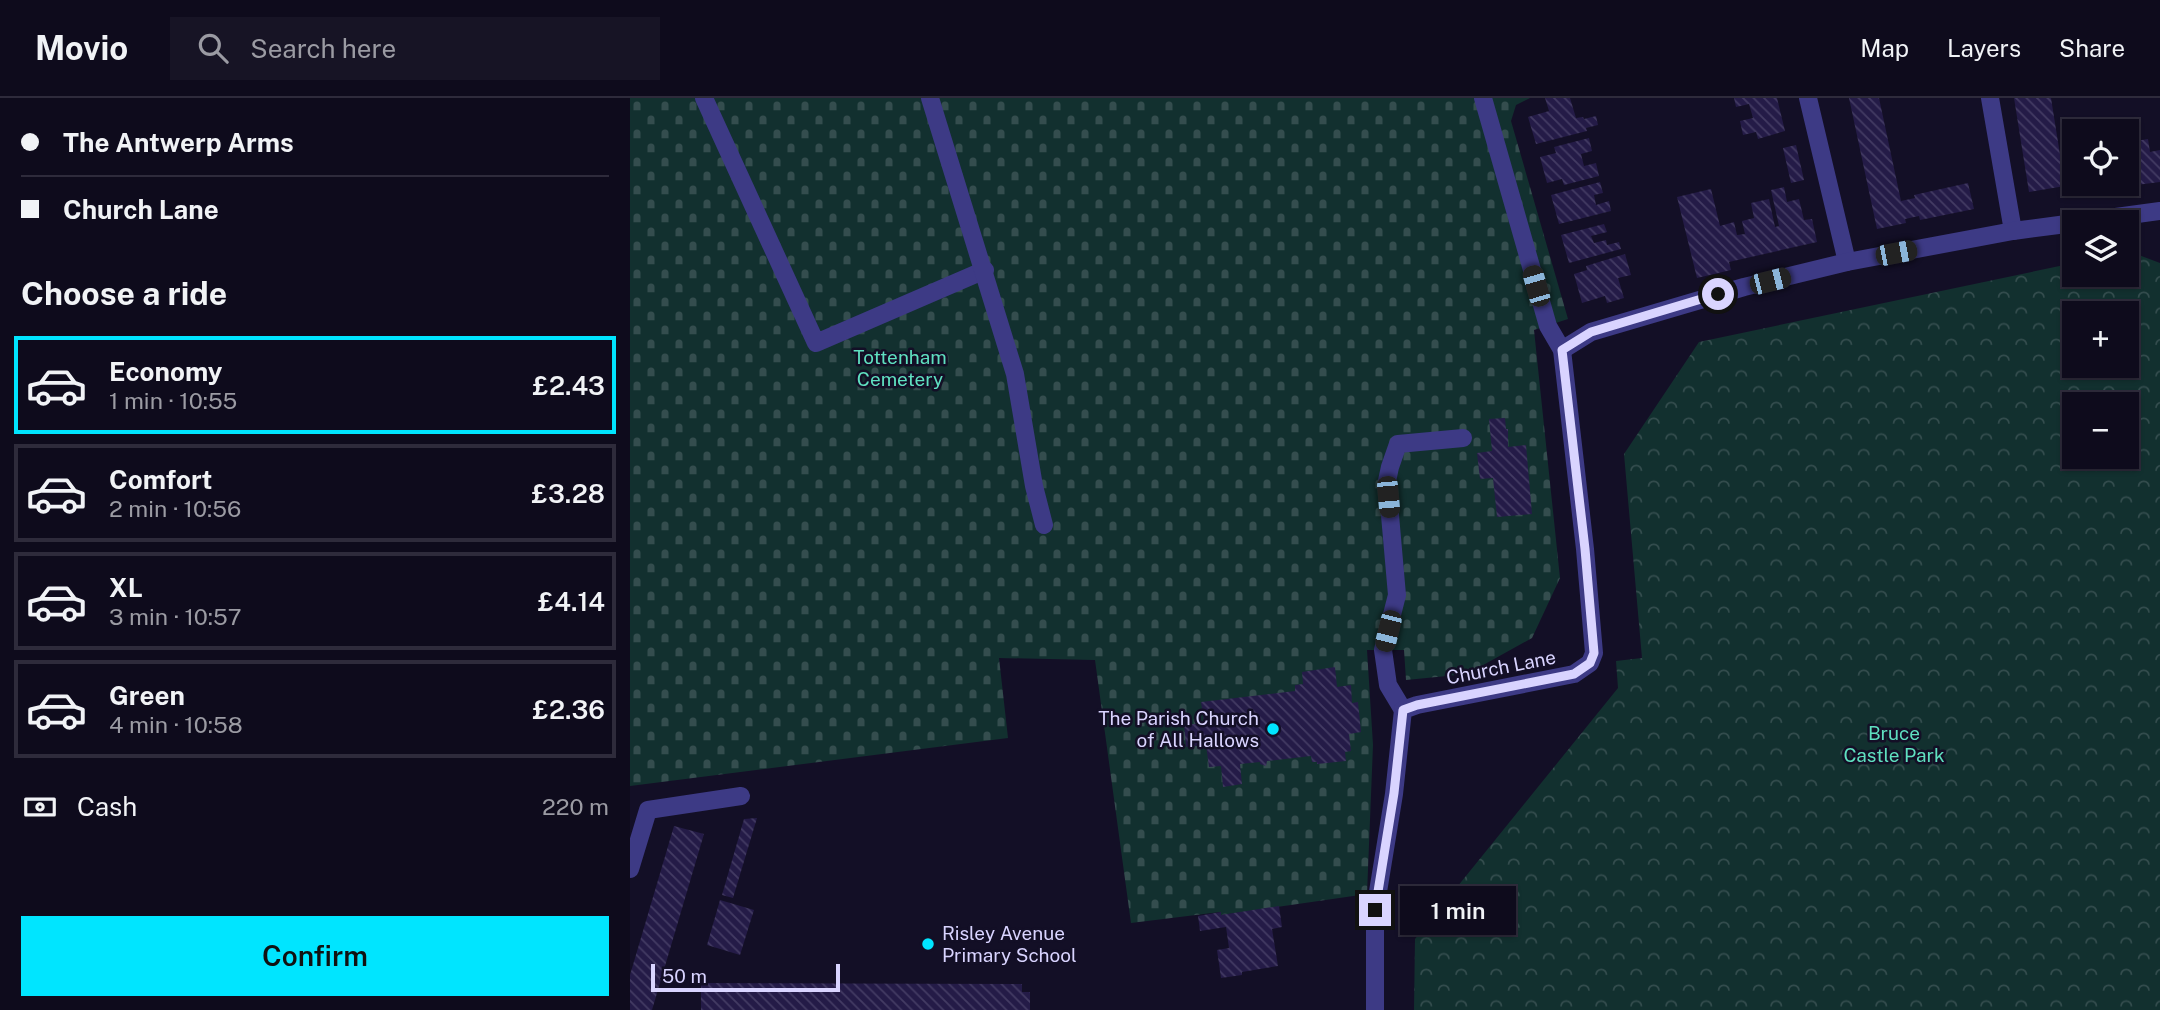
<!DOCTYPE html>
<meta charset="utf-8">
<style>
body{margin:0;font-family:"Public Sans",sans-serif;background:#171425;color:#f1f3f6;height:100vh;display:flex;flex-direction:column;font-size:26px;white-space:nowrap}
*{box-sizing:border-box;margin:0}
p{font-size:23px;color:#9b9ba3}
.icon{flex:none;width:38px;height:38px;fill:none;stroke:currentColor;stroke-width:2;stroke-linecap:round;stroke-linejoin:round}
.map{position:relative;flex:1;overflow:hidden}
.drawer{display:flex;flex-direction:column;background:#0e0b1c;width:630px}
.drawer>*{flex:none}
.guide{display:grid;align-content:center;height:154px;padding:0 21px;background:#0e0b1c}
.buttons{position:absolute;left:1432px;top:21px;display:grid;gap:14px}
.buttons a{display:grid;place-items:center;width:77px;height:77px;border-radius:0px;background:#0e0b1c;box-shadow:0 2px 5px #0004,0 0 0 2px #2e2b3b;font-size:35px}
.scale{position:absolute;left:21px;bottom:18px;width:189px;box-sizing:border-box;padding-left:7px;border:4px solid #d9d4ff;border-top:0;font-size:19px;line-height:24px;white-space:nowrap;color:#d9d4ff;-webkit-text-stroke:5px #130f26;paint-order:stroke}
.end{position:absolute;width:32px;height:32px;margin:-16px;border:9px solid #d9d4ff;background:#111;box-shadow:0 0 0 4px #111}
.from{border-radius:50%}
.bubble{position:absolute;height:49px;border-radius:0px;background:#0e0b1c;box-shadow:0 2px 5px #0004,0 0 0 2px #2e2b3b;font-size:23px;font-weight:600;line-height:49px;text-align:center}
.car{position:absolute;width:21px;height:42px;margin:-21px -10px;border-radius:9px;box-shadow:0 0 5px 2px #0007;background:linear-gradient(#222 24%,#8ab4d8 0 40%,#222 0 76%,#8ab4d8 0 86%,#222 0)}
.guide b{display:flex;align-items:center;gap:24px;height:66px;font-size:26px}
.guide b+b{border-top:2px solid #2e2b3b}
.guide i{width:18px;height:18px;background:#f1f3f6}
ul{padding:0;list-style:none}
li{display:flex;align-items:center;gap:21px;height:98px;margin:0 14px 10px;padding:0 7px;border:4px solid #2e2b3b;border-radius:0px}
li div{flex:1}
li b{display:block;font-size:26px}
li em{font-style:normal;font-weight:600}
li.current{border-color:#00e5ff}
li>.icon{width:63px;height:63px;stroke-width:1.5}
h2{padding:0 21px;font-size:32px;line-height:84px}
.pay{display:flex;align-items:center;gap:18px;height:77px;padding:0 21px;font-size:26px}
.pay p{margin-inline-start:auto}
.cta{display:flex;gap:14px;margin-top:auto;padding:14px 21px}
.cta a{flex:1;height:80px;border-radius:0px;background:#00e5ff;color:#111;font-size:28px;font-weight:600;line-height:80px;text-align:center}
header{display:flex;align-items:center;gap:42px;box-sizing:border-box;height:98px;padding:0 35px;background:#0e0b1c;border-bottom:2px solid #2e2b3b}
header strong{font-size:33px}
nav{display:flex;gap:38px;margin-inline-start:auto;font-size:24px}
.search{width:490px;height:63px;background:#171425;display:flex;align-items:center;gap:18px;box-sizing:border-box;padding:0 24px;border-radius:0px;color:#9b9ba3;font-size:26px}
main{display:flex;flex:1;min-height:0}
.map>svg:first-child{display:block}
.cemetery{fill:url(#cemetery-stones)}
.park{fill:url(#park-crowns);fill-rule:evenodd}
.building{fill:url(#building-back-hatch)}
.lines{fill:none;stroke-linecap:round;stroke-linejoin:round}
.minor{stroke:#3d3a85;stroke-width:18}
.route{stroke:#d9d4ff;stroke-width:9}
.poi-dot{fill:#00e5ff;stroke:#130f26;stroke-width:2.5}
.labels{text-anchor:middle;stroke-width:5;stroke-linejoin:round;paint-order:stroke}
.park-label{font-size:19px;fill:#5fe0c0;stroke:#130f26}
.street-label{font-size:19px;fill:#d9d4ff;stroke:#130f26}
.poi-label{font-size:19px;fill:#d9d4ff;stroke:#130f26;text-anchor:end}
</style>
<header>
<strong>Movio</strong>
<div class="search"><svg class="icon" aria-label="search" viewBox="0 0 24 24"><circle cx="10" cy="10" r="6"/><path d="M15 15l6 6"/></svg>Search here</div>
<nav><a>Map</a><a>Layers</a><a>Share</a></nav>
</header>
<main>
<section class="drawer">
<div class="guide">
<b><i class="from"></i>The Antwerp Arms</b>
<b><i></i>Church Lane</b>
</div>
<h2>Choose a ride</h2>
<ul>
<li class="current"><svg class="icon" aria-label="car" viewBox="0 0 24 24"><path d="M5 17H2v-5l4-1 3-4h7l3 4 3 1v5h-3M9 17h6M6 11h13"/><circle cx="7" cy="17" r="2"/><circle cx="17" cy="17" r="2"/></svg><div><b>Economy</b><p>1 min · 10:55</p></div><em>£2.43</em></li>
<li><svg class="icon" aria-label="car" viewBox="0 0 24 24"><path d="M5 17H2v-5l4-1 3-4h7l3 4 3 1v5h-3M9 17h6M6 11h13"/><circle cx="7" cy="17" r="2"/><circle cx="17" cy="17" r="2"/></svg><div><b>Comfort</b><p>2 min · 10:56</p></div><em>£3.28</em></li>
<li><svg class="icon" aria-label="car" viewBox="0 0 24 24"><path d="M5 17H2v-5l4-1 3-4h7l3 4 3 1v5h-3M9 17h6M6 11h13"/><circle cx="7" cy="17" r="2"/><circle cx="17" cy="17" r="2"/></svg><div><b>XL</b><p>3 min · 10:57</p></div><em>£4.14</em></li>
<li><svg class="icon" aria-label="car" viewBox="0 0 24 24"><path d="M5 17H2v-5l4-1 3-4h7l3 4 3 1v5h-3M9 17h6M6 11h13"/><circle cx="7" cy="17" r="2"/><circle cx="17" cy="17" r="2"/></svg><div><b>Green</b><p>4 min · 10:58</p></div><em>£2.36</em></li>
</ul>
<div class="pay"><svg class="icon" aria-label="cash" viewBox="0 0 24 24"><path d="M3 7h18v10H3z"/><circle cx="12" cy="12" r="2"/></svg>Cash<p>220 m</p></div>
<div class="cta"><a>Confirm</a></div>
</section>
<div class="map">
<svg width="1530" height="912" viewBox="0 0 1530 912">
<defs>
<pattern id="cemetery-stones" width="16" height="16" patternUnits="userSpaceOnUse" patternTransform="scale(1.75)"><rect width="16" height="16" fill="#12302f"/><path d="M2 7V4a2 2 0 0 1 4 0v3zM10 15v-3a2 2 0 0 1 4 0v3z" fill="#344d4e"/></pattern>
<pattern id="park-crowns" width="20" height="18" patternUnits="userSpaceOnUse" patternTransform="scale(1.75)"><rect width="20" height="18" fill="#12302f"/><path d="M2 6a3 3 0 1 1 6 0M12 15a3 3 0 1 1 6 0" fill="none" stroke="#344d4e"/></pattern>
<pattern id="building-back-hatch" width="6" height="6" patternUnits="userSpaceOnUse" patternTransform="scale(1.75)"><rect width="6" height="6" fill="#241b47"/><path d="M-1 5l2 2M0 0l6 6M5-1l2 2" fill="none" stroke="#433b63"/></pattern>
</defs>
<rect width="100%" height="100%" fill="#130f26"/>
<polygon class="cemetery" points="0,0 900,0 886,7 881,23 938,221 904,232 930,480 902,540 837,576 776,582 774,552 737,552 743,647 737,796 591,817 590,814 501,825 465,562 369,560 378,640 0,688"/>
<path class="park" d="M1498 153 1530 165V912H784L785 841 988 590 986 563 1012 560 994 356 1069 244 1444 165V177H1496ZM1444 215H1496V268H1444ZM1444 306H1496V359H1444Z"/>
<g class="building">
<polygon points="915,0 940,0 946,20 953,19 954,21 966,18 968,27 956,30 957,33 906,46 898,19 919,13"/>
<polygon points="1104,0 1147,0 1155,33 1128,41 1126,34 1113,37 1110,23 1123,20 1119,6 1106,9"/>
<polygon points="1219,0 1249,0 1271,103 1285,100 1284,97 1338,85 1344,111 1290,122 1289,118 1275,121 1276,125 1247,131"/>
<polygon points="1384,0 1421,0 1435,88 1399,94"/>
<polygon points="1505,33 1506,43 1518,41 1520,54 1530,52 1530,84 1451,94 1450,86 1496,86 1496,34"/>
<polygon points="959,40 962,53 951,56 954,68 966,65 969,78 934,87 932,81 917,85 910,59 926,55 924,49"/>
<polygon points="1166,47 1174,82 1161,85 1153,50"/>
<polygon points="970,84 973,95 964,97 966,107 979,103 981,113 929,126 921,97"/>
<polygon points="1154,89 1157,104 1169,101 1174,122 1182,121 1187,144 1099,164 1101,172 1067,180 1047,99 1081,91 1090,128 1104,124 1107,137 1115,136 1112,123 1124,120 1121,105 1139,101 1145,129 1149,128 1141,92"/>
<polygon points="974,126 977,134 961,138 964,145 976,142 977,147 989,144 991,151 939,165 931,137"/>
<polygon points="995,156 1001,177 988,180 994,200 977,205 975,198 952,205 944,176 957,172 956,168"/>
<polygon points="875,320 876,331 878,331 878,349 896,347 902,416 867,419 863,380 850,381 847,355 862,353 859,321"/>
<polygon points="705,569 707,589 721,587 722,605 728,604 731,634 719,636 721,653 715,654 716,663 687,666 687,664 682,664 681,658 637,663 636,668 630,666 630,664 610,666 612,686 593,689 591,668 579,669 576,647 556,649 554,627 574,625 571,604 665,593 665,587 673,586 672,574"/>
<polygon points="127,720 103,800 92,797 114,721"/>
<polygon points="44,728 74,736 22,912 0,912 0,877"/>
<polygon points="90,802 124,812 110,857 77,847"/>
<polygon points="649,808 652,829 642,831 648,868 612,874 612,877 591,880 587,852 599,850 596,829 570,833 568,818 591,814 591,817"/>
<polygon points="71,885 392,886 392,894 400,894 400,912 71,912"/>
</g>
<g class="lines">
<g class="minor">
<polyline points="74,0 186,245 355,172"/>
<polyline points="300,0 385,276 404,388 414,427"/>
<polyline points="1178,0 1217,164"/>
<polyline points="1360,0 1383,133"/>
<polyline points="1449,124 1530,113"/>
<polyline points="932,252 961,234 1114,189 1217,164 1383,133 1444,125"/>
<polyline points="773,612 758,587 753,552 767,497 757,383 760,369 768,346 833,340"/>
<polyline points="0,771 18,712 111,698"/>
<polyline points="745,912 745,812 764,696 773,612 787,607 944,576 960,565 964,555 955,451 932,252 918,228 853,0"/>
</g>
</g>
<g class="lines">
<polyline class="route" points="745,812 764,695 773,612 787,607 944,576 960,565 964,555 955,451 932,252 961,234 1088,196"/>
</g>
<g class="poi-dot">
<circle cx="643" cy="631" r="7"/>
<circle cx="298" cy="846" r="7"/>
</g>
<g class="labels">
<g class="park-label">
<text x="270" y="266">Tottenham<tspan x="270" dy="22">Cemetery</tspan></text>
<text x="1264" y="642">Bruce<tspan x="1264" dy="22">Castle Park</tspan></text>
</g>
<g class="street-label">
<text transform="translate(871 569) rotate(-11)" y="7">Church Lane</text>
</g>
<g class="poi-label">
<text x="629" y="627">The Parish Church<tspan x="629" dy="22">of All Hallows</tspan></text>
<text x="312" y="842" text-anchor="start">Risley Avenue<tspan x="312" dy="22">Primary School</tspan></text>
</g>
</g>
</svg>
<div class="buttons">
<a><svg class="icon" aria-label="locate" viewBox="0 0 24 24"><circle cx="12" cy="12" r="6"/><path d="M12 2v4M12 18v4M2 12h4M18 12h4"/></svg></a>
<a><svg class="icon" aria-label="layers" viewBox="0 0 24 24"><path d="M12 4l9 5-9 5-9-5zM3 14l9 5 9-5"/></svg></a>
<a>+</a>
<a>−</a>
</div>
<div class="scale">50 m</div>
<i class="end from" style="left:1088px;top:196px"></i>
<i class="end" style="left:745px;top:812px"></i>
<div class="bubble" style="left:770px;top:788px;width:116px">1 min</div>
<i class="car" style="left:1266px;top:155px;rotate:79deg"></i>
<i class="car" style="left:1140px;top:183px;rotate:76deg"></i>
<i class="car" style="left:906px;top:188px;rotate:344deg"></i>
<i class="car" style="left:758px;top:399px;rotate:175deg"></i>
<i class="car" style="left:758px;top:533px;rotate:194deg"></i>
</div>
</main>
